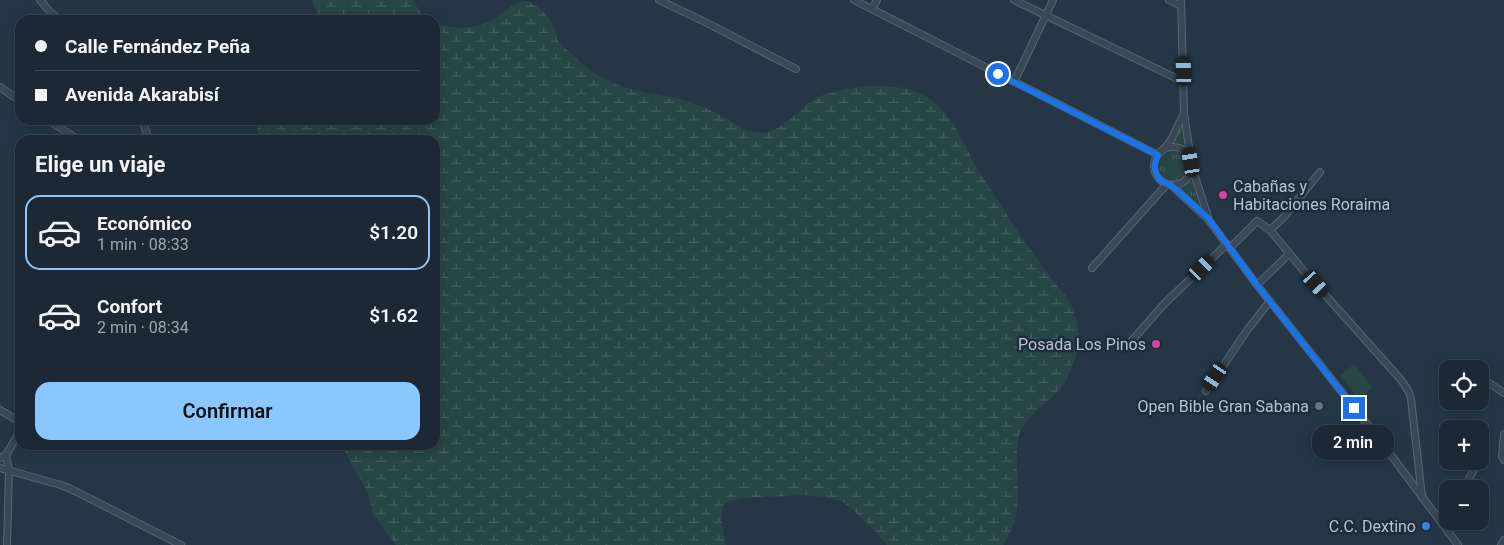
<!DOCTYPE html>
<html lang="es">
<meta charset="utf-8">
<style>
body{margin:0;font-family:Roboto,sans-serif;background:#293540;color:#f1f3f6;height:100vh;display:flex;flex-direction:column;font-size:19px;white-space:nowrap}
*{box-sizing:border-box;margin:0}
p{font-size:16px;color:#a0a6ac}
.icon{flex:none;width:28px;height:28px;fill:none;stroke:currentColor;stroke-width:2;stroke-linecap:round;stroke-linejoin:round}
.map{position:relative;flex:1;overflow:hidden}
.drawer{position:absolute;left:15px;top:135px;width:425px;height:315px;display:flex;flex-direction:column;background:#1c2934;border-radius:15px;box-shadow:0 2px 12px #0003,0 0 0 1px #3a454f}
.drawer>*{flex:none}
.top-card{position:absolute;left:15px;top:15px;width:425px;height:110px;border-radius:15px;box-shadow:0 2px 12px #0003,0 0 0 1px #3a454f;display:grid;align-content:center;height:110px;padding:0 20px;background:#1c2934}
.buttons{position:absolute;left:1439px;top:360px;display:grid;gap:10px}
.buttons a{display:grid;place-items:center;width:50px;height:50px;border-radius:10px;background:#1c2934;box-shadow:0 2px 12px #0003,0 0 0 1px #3a454f;font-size:25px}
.end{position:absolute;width:22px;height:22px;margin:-11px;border:6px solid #1a73e8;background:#fff;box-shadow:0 0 0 2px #fff}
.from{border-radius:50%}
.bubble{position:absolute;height:35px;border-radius:15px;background:#1c2934;box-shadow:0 2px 12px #0003,0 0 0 1px #3a454f;font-size:16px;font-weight:600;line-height:35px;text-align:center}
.car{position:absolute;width:15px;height:30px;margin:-15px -8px;border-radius:6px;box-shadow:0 0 4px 1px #0007;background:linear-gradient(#222 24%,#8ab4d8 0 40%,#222 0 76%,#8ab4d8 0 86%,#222 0)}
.top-card b{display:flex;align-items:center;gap:18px;height:48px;font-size:19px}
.top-card b+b{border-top:1px solid #3a454f}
.top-card i{width:12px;height:12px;background:#f1f3f6}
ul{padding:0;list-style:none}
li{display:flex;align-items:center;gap:15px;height:75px;margin:0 10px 8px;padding:0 10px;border:2px solid transparent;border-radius:15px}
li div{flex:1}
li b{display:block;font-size:19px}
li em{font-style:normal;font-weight:600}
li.current{border-color:#8bc7ff}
li>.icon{width:45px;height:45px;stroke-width:1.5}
h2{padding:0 20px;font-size:22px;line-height:60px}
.primary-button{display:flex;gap:10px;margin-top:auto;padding:10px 20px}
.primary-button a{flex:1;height:58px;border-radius:15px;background:#8bc7ff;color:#111;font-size:20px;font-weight:600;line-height:58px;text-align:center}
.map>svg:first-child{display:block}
.grass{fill:url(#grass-tufts)}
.wetland{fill:url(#wetland-marsh)}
.pitch{fill:#274645}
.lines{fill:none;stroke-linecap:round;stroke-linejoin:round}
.minor-casing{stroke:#586672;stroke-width:8}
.minor{stroke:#394854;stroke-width:6}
.route{stroke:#1a73e8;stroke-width:6}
.hotel-dot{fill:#d1479c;stroke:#1e2d3a;stroke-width:2}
.worship-dot{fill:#6b7280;stroke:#1e2d3a;stroke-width:2}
.shop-dot{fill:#3f7fe0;stroke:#1e2d3a;stroke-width:2}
.labels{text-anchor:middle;stroke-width:5;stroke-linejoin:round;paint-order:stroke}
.poi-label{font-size:16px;fill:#b7c3ce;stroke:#1e2d3a;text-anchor:end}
</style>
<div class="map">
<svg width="1504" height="545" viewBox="0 0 1504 545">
<defs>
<pattern id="grass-tufts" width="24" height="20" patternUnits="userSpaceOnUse" patternTransform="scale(1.25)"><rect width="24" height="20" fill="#274645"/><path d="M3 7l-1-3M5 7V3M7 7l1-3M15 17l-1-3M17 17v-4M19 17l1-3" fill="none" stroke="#445f5f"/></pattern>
<pattern id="wetland-marsh" width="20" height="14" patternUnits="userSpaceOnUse" patternTransform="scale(1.25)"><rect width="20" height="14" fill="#274645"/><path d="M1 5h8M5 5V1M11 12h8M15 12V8" fill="none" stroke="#445f5f"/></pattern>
</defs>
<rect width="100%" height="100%" fill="#253745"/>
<g class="grass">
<polygon points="1183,123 1186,151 1179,146 1171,145"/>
<circle cx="1174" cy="167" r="15"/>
<polygon points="1192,180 1200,199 1201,206 1181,188"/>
</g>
<g class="wetland">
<polygon points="312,0 412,0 424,16 431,20 319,20"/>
<path d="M526 1C538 5 549 15 553 27 555 31 556 36 558 41 562 47 567 49 572 54 577 58 581 63 586 67 604 82 630 90 652 94 659 95 665 96 671 97 683 99 704 107 715 112 731 120 747 136 767 132 789 127 800 105 820 96 847 86 902 80 927 97 950 112 961 137 973 161 979 172 986 182 993 193 998 200 1002 208 1007 215 1020 234 1032 253 1046 271 1053 282 1062 290 1069 301 1075 312 1078 325 1079 337 1079 346 1077 355 1073 363 1070 371 1067 380 1062 387 1048 403 1027 414 1019 435 1017 442 1017 450 1017 457 1016 492 1024 513 1003 545H887L867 523 847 505 841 501 830 498 804 495 745 498 728 502 723 506 721 517 726 545H396L373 514 367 491 341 445H435V140H262C257 134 256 127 259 120H435V23C456 30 477 30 496 18 507 11 512 2 526 1Z"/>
</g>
<polygon class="pitch" points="1354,364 1373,388 1359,399 1340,376"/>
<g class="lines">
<defs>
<g id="minor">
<polyline points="40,0 50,12 60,20"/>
<polyline points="659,0 707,23 796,69"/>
<polyline points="854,0 1158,155"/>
<polyline points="1014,0 1184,82"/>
<polyline points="1169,0 1181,6"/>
<polyline points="1181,0 1184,112 1191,162"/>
<polyline points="872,9 877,0"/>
<polyline points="1014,82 1053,0"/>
<polyline points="0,87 20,101"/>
<polyline points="48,120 79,140"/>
<polyline points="142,120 149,140"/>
<circle cx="1173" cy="166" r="19"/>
<polyline points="1163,150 1171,140 1184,113"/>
<polyline points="1192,167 1208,217"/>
<polyline points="1171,185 1208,219 1257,285 1379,439 1458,545"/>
<polyline points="1270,230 1284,217 1320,172"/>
<polyline points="1230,248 1257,221 1270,230 1303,270 1402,381 1409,392 1411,399 1422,497"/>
<polyline points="1092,268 1167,184"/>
<polyline points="1257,285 1289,254"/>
<polyline points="1128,345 1165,303 1227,244"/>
<polyline points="1480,377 1504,393"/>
<polyline points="1206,391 1248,329 1270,301"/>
<polyline points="0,410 20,422"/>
<polyline points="1447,423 1453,429"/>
<polyline points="1504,434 1502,456 1504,460"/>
<polyline points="1480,450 1482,453 1480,459"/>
<polyline points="6,455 9,471 7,545"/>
<polyline points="0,458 6,455 20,431"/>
<polyline points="0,468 61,485 71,489 181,545"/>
<polyline points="1463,489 1479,461"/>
<polyline points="1443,524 1448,516"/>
<polyline points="1501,545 1504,540"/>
</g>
</defs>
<use href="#minor" class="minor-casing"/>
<use href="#minor" class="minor"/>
</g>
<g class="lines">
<path class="route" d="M998 74 1158 155C1151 168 1156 182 1171 185L1208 218 1257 285 1354 408"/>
</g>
<g class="hotel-dot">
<circle cx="1223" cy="195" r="5"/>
<circle cx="1156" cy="344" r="5"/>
</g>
<circle class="worship-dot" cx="1319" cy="406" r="5"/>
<circle class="shop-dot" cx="1426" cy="526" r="5"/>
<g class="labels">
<g class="poi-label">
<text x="1233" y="192" text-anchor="start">Cabañas y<tspan x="1233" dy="18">Habitaciones Roraima</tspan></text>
<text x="1146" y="350">Posada Los Pinos</text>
<text x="1309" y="412">Open Bible Gran Sabana</text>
<text x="1416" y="532">C.C. Dextino</text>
</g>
</g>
</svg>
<div class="buttons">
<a><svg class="icon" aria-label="locate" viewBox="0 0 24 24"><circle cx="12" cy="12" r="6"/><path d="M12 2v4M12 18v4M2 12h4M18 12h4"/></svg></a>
<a>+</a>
<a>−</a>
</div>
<i class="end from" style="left:998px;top:74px"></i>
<i class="end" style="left:1354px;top:408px"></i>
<div class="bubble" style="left:1312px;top:425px;width:82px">2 min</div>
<i class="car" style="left:1184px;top:71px;rotate:358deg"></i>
<i class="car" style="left:1191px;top:162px;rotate:350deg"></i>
<i class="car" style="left:1202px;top:268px;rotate:46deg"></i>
<i class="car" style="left:1316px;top:284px;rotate:138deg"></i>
<i class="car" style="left:1215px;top:377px;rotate:213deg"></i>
<div class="top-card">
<b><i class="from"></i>Calle Fernández Peña</b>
<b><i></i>Avenida Akarabisí</b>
</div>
<section class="drawer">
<h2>Elige un viaje</h2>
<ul>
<li class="current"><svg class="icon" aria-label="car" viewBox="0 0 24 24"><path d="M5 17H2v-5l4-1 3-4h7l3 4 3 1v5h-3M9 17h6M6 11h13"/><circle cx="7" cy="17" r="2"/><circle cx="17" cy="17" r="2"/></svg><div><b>Económico</b><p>1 min · 08:33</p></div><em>$1.20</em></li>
<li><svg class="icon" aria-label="car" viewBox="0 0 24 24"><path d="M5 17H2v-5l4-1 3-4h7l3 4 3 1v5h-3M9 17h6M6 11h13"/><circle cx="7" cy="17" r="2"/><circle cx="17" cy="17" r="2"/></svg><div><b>Confort</b><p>2 min · 08:34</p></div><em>$1.62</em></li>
</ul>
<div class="primary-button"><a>Confirmar</a></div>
</section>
</div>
